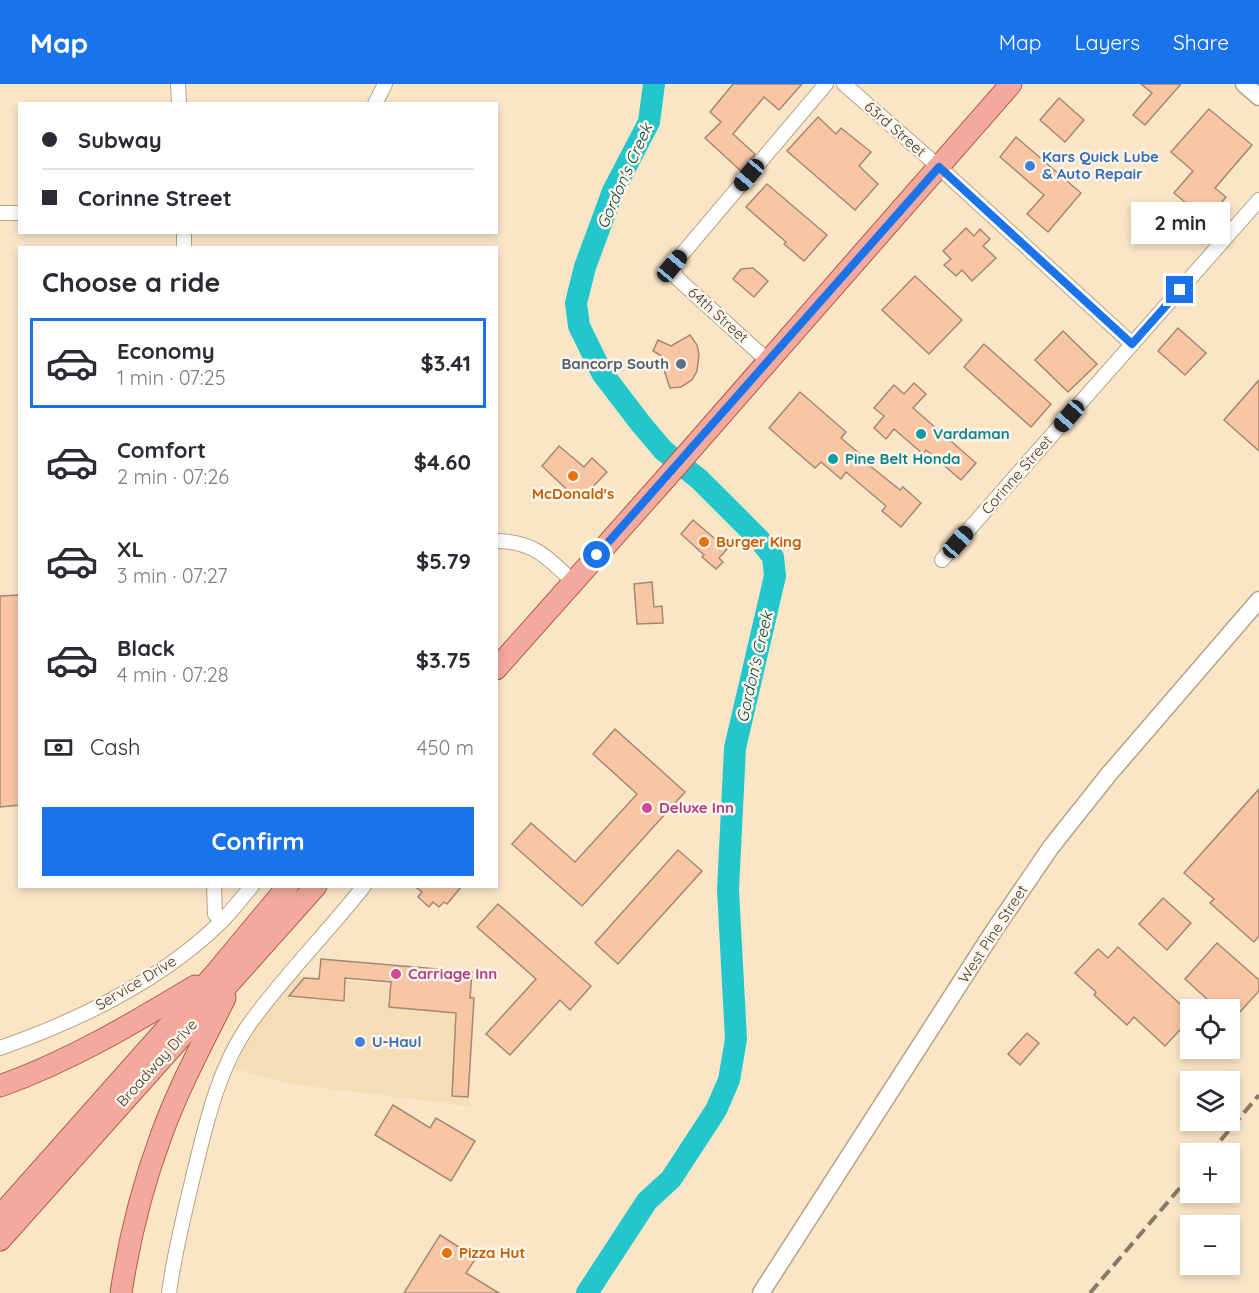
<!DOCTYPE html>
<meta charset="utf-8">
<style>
body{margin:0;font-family:Quicksand,sans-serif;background:#f2f2f3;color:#2b2b33;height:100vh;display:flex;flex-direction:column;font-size:22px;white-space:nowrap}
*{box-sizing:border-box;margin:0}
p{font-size:20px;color:#7c7c81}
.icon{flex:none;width:33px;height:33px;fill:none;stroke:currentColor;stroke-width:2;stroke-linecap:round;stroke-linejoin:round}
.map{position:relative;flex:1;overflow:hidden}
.side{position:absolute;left:18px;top:162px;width:480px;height:642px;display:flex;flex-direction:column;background:#fff;border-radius:0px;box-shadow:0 3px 9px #0003}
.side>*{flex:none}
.hud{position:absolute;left:18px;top:18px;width:480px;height:132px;border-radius:0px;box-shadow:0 3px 9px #0003;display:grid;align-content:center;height:132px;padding:0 24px;background:#fff}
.controls{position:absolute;left:1180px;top:915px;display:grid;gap:12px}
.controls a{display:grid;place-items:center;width:60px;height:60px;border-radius:0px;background:#fff;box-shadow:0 3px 9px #0003;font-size:30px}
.end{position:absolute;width:27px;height:27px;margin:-14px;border:8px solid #1a73e8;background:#fff;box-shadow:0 0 0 3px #fff}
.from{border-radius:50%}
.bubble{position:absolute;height:42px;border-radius:0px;background:#fff;box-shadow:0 3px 9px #0003;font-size:20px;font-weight:800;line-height:42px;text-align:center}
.car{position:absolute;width:18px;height:36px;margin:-18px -9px;border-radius:8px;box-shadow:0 0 4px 2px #0007;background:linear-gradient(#222 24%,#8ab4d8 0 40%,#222 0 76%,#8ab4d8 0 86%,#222 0)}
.hud b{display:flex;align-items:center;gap:21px;height:57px;font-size:22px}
.hud b+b{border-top:2px solid #e1e1e2}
.hud i{width:15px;height:15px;background:#2b2b33}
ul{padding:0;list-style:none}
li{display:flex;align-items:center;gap:18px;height:90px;margin:0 12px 9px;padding:0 12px;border:3px solid transparent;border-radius:0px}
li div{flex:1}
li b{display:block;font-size:22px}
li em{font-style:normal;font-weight:800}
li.selected{border-color:#1a73e8}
li>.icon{width:54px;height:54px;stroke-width:1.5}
h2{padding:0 24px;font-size:27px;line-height:72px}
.pay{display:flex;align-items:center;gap:15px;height:66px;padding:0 24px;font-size:22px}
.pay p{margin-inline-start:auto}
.button{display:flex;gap:12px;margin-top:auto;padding:12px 24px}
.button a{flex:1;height:69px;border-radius:0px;background:#1a73e8;color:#fff;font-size:24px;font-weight:800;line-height:69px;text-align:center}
header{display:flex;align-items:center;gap:36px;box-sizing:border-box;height:84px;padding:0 30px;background:#1a73e8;color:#fff}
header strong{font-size:28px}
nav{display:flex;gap:33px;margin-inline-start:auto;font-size:21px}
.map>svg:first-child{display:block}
.built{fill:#f5ddb7}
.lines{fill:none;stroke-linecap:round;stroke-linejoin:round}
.river{stroke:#23c6cb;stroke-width:22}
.building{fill:#f8c6a3;stroke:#a58873;stroke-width:1.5}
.minor-casing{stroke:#b6a385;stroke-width:16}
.tertiary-casing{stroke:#b6a385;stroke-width:19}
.primary-casing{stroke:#b05d4c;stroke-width:23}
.minor{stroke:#fff;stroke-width:14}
.tertiary{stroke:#fff;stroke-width:16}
.primary{stroke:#f3a99d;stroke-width:21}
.rail{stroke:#877a67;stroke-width:4;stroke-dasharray:12 6;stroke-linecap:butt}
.route{stroke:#1a73e8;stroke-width:8}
.shop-dot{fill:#3f7fe0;stroke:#fdf5e8;stroke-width:2}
.service-dot{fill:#5c6f8a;stroke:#fdf5e8;stroke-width:2}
.culture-dot{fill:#0f9aa8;stroke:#fdf5e8;stroke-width:2}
.food-dot{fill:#e8710a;stroke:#fdf5e8;stroke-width:2}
.hotel-dot{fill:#d1479c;stroke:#fdf5e8;stroke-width:2}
.labels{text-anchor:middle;stroke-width:5;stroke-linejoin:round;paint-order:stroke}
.street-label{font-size:15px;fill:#433b2f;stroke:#fdf5e8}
.shop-label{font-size:15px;font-weight:bold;fill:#366cbe;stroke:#fdf5e8;text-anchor:start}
.service-label{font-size:15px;font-weight:bold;fill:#4e5e75;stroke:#fdf5e8;text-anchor:end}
.culture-label{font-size:15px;font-weight:bold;fill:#0d838f;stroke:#fdf5e8;text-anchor:start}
.food-label{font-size:15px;font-weight:bold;fill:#c56008;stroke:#fdf5e8;text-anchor:start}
.hotel-label{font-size:15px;font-weight:bold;fill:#b23c85;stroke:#fdf5e8;text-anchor:start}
.water-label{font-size:16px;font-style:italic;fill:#004648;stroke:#fdf5e8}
</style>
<header>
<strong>Map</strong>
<nav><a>Map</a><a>Layers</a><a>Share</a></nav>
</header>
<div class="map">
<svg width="1259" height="1209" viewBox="0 0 1259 1209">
<rect width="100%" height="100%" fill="#fae6c7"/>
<polygon class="built" points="298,892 474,909 475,916 469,1022 290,1000 233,984 260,937"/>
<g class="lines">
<polyline class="river" points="587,1209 647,1117 671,1095 716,1026 729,996 736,955 728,806 735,664 775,492 773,473 759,455 700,396 663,366 641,340 602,289 579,242 576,219 585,183 613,107 649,38 654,0"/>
</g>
<g class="building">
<polygon points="733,0 802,0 779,26 764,13 733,50 755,70 741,87 705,54 721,38 710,28"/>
<polygon points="1141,0 1181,0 1145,41 1133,31 1152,9"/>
<polygon points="1059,14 1084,36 1065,58 1040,36"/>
<polygon points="1209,25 1252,61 1215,104 1226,113 1206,136 1174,109 1193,87 1171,68"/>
<polygon points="818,33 836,50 841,44 871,68 859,82 878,100 855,126 787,67"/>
<polygon points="1016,53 1081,109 1048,148 1027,130 1044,111 1000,73"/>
<polygon points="767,100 827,151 804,177 784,160 786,158 746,123"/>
<polygon points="966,144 974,152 980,145 990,155 983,162 996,174 972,197 962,186 956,192 944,181 951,175 943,167"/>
<polygon points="753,184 768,197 754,213 733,195 741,185"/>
<polygon points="915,192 962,236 929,270 882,226"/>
<polygon points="1178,244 1206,269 1185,291 1158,267"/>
<polygon points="1063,247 1097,280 1068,308 1035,276"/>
<polygon points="690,251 697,261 699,270 697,287 692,296 681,303 670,304 664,286 665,274 653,267 658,256 671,262"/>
<polygon points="984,260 1051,320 1031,343 964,283"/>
<polygon points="1259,296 1259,367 1224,336"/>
<polygon points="914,299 926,310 913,324 976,379 961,396 926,366 923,370 894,345 886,355 874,344 884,332 874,324 894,301 904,310"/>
<polygon points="800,308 846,348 841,354 861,371 859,373 900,406 903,403 921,419 901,443 882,427 886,422 846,388 841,395 821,378 815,384 769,344"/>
<polygon points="559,362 584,383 592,374 607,388 579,417 542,382"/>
<polygon points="693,436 727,465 719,474 723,478 716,485 702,473 704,471 681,450"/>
<polygon points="652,498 654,523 662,522 663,539 637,540 634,500"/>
<polygon points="20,511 20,721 0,723 0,512"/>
<polygon points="615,645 685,708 582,822 512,760 531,739 575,778 637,710 593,670"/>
<polygon points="1259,705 1259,852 1254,858 1210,819 1214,815 1184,789"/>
<polygon points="678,766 702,787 618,880 595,859"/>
<polygon points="414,802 462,802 447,820 444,818 439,823 433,818 429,823 418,813 422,808"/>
<polygon points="1163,814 1191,839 1167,866 1139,840"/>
<polygon points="498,820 591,902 570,926 560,916 510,971 486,950 536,895 477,843"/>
<polygon points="1217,859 1259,896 1259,907 1230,939 1230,926 1219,926 1185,895"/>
<polygon points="1118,863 1191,930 1191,934 1165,962 1134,933 1127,941 1094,911 1096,908 1075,889 1098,865 1108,874"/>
<polygon points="321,875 472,888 470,914 474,914 468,1013 452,1012 456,929 389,923 391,898 345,894 344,917 289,912 304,894 319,895"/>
<polygon points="1027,949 1039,959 1020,981 1008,970"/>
<polygon points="393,1021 430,1044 436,1034 475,1057 451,1097 375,1051"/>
<polygon points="440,1151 476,1174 466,1189 499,1209 404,1209"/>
</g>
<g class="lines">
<defs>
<g id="minor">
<polyline points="178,0 179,20"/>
<polyline points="844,0 939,83 1132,260"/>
<polyline points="375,20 385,0"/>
<polyline points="0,129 20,129"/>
<polyline points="184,148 184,164"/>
<polyline points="768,277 677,194 672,182 826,0"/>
<path d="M496 457C533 457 549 474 573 498"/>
<polyline points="942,476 1259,116"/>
<polyline points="214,802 215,830 221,837"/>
<path d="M0 964C80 936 161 897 222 837 232 826 242 814 252 802"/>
<path d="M169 1209C174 1170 184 1131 193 1093 206 1040 218 984 250 939 285 891 327 849 364 802"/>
</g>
<g id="tertiary">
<polyline points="1244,0 1259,13"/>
<polyline points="761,1209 993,848 1051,763 1109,690 1259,516"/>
</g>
<g id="primary">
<polyline points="496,585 666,394 1011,0"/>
<path d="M0 1002C70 977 132 940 195 902"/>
<polyline points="0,1132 214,891 288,802"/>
<polyline points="0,1156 316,802"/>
<path d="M121 1209C129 1156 142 1103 161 1052 178 1005 202 960 225 914"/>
</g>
</defs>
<use href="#minor" class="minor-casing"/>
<use href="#tertiary" class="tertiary-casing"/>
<use href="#primary" class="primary-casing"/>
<use href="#minor" class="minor"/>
<use href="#tertiary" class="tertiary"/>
<use href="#primary" class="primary"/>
<g class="rail">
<polyline points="1209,1070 1259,1011"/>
<polyline points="1090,1209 1191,1091"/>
</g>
</g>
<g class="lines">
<polyline class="route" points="597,471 939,83 1132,260 1180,206"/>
</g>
<g class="shop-dot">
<circle cx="1030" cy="82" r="6"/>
<circle cx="360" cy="958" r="6"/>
</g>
<circle class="service-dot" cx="681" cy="280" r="6"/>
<g class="culture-dot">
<circle cx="921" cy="350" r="6"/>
<circle cx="833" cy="375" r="6"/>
</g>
<g class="food-dot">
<circle cx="573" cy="392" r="6"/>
<circle cx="704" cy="458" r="6"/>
<circle cx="447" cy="1169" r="6"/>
</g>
<g class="hotel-dot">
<circle cx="647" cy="724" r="6"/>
<circle cx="396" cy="890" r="6"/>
</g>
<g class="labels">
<g class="street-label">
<text transform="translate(895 45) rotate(41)" y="5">63rd Street</text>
<text transform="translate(718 231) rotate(42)" y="5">64th Street</text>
<text transform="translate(1017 391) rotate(-49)" y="5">Corinne Street</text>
<text transform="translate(993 850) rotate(-57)" y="5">West Pine Street</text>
<text transform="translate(136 899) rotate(-31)" y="5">Service Drive</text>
<text transform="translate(157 979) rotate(-48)" y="5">Broadway Drive</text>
</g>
<g class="shop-label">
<text x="1042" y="78">Kars Quick Lube<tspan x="1042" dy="17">&amp; Auto Repair</tspan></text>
<text x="372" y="963">U-Haul</text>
</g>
<g class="service-label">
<text x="669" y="285">Bancorp South</text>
</g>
<g class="culture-label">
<text x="933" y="355">Vardaman</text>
<text x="845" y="380">Pine Belt Honda</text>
</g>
<g class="food-label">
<text x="573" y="415" text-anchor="middle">McDonald's</text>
<text x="716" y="463">Burger King</text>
<text x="459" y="1174">Pizza Hut</text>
</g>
<g class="hotel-label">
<text x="659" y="729">Deluxe Inn</text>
<text x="408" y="895">Carriage Inn</text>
</g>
<g class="water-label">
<text transform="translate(624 92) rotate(-66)" y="6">Gordon's Creek</text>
<text transform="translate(754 583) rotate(-77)" y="6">Gordon's Creek</text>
</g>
</g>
</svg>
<div class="controls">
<a><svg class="icon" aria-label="locate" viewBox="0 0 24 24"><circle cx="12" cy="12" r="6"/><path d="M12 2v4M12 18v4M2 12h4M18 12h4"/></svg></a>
<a><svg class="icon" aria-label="layers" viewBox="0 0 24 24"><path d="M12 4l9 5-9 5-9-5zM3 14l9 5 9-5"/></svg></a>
<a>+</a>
<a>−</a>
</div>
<i class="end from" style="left:597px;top:471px"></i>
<i class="end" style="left:1180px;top:206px"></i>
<div class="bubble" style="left:1131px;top:118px;width:99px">2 min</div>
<i class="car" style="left:749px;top:91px;rotate:220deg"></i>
<i class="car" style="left:672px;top:182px;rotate:40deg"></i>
<i class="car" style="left:1069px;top:332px;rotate:221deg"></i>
<i class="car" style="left:958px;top:458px;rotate:41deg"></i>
<div class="hud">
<b><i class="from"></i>Subway</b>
<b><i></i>Corinne Street</b>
</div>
<section class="side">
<h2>Choose a ride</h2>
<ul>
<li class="selected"><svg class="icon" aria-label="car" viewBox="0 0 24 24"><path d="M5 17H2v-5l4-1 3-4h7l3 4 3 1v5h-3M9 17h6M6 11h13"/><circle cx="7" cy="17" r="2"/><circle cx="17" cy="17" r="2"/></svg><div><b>Economy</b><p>1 min · 07:25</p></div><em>$3.41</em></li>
<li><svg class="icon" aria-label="car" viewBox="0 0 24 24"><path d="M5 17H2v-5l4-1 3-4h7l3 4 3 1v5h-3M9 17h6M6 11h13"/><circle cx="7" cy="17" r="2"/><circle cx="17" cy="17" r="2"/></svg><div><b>Comfort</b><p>2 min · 07:26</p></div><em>$4.60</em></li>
<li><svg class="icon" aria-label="car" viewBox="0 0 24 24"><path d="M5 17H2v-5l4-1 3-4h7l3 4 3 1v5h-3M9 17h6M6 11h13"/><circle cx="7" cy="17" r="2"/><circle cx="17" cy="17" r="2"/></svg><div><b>XL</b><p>3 min · 07:27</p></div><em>$5.79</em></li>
<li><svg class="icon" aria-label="car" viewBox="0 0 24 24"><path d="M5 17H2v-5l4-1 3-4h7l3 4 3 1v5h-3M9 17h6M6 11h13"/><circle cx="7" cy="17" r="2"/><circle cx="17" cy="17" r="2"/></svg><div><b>Black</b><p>4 min · 07:28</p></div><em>$3.75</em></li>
</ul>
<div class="pay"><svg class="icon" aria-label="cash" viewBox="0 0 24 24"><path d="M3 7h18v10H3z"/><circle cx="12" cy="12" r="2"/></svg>Cash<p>450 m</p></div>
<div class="button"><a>Confirm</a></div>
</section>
</div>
